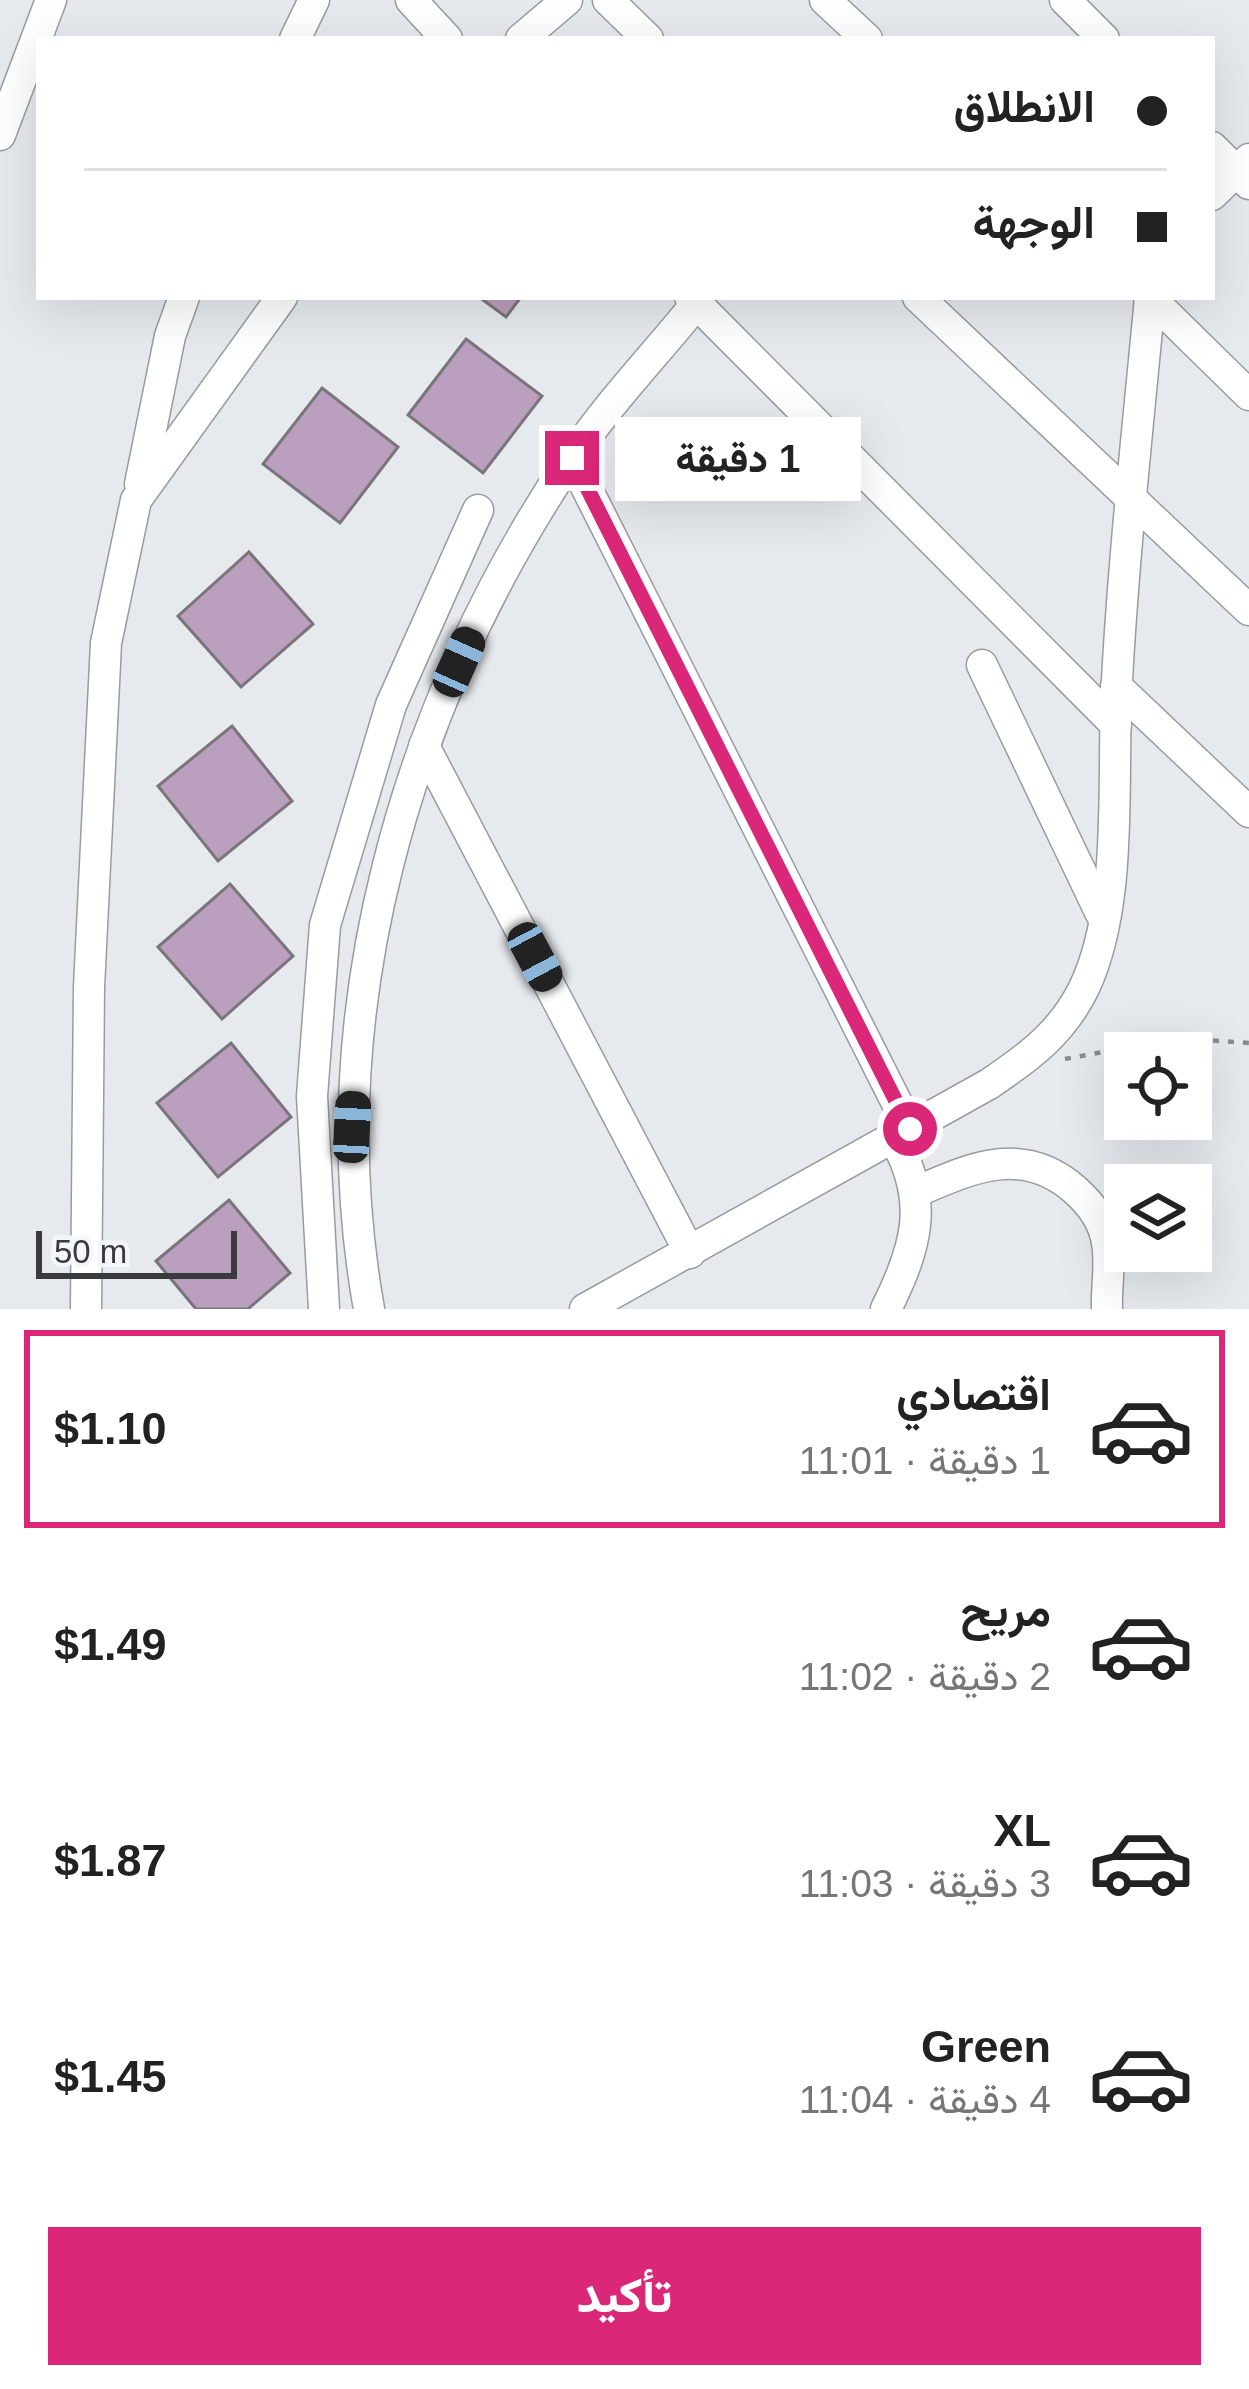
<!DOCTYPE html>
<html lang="ar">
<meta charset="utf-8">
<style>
body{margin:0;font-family:Arial,Vazirmatn,sans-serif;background:#f6f6f6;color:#222;direction:rtl;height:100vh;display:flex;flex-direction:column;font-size:45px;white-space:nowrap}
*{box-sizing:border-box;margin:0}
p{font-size:39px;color:#767676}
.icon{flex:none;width:66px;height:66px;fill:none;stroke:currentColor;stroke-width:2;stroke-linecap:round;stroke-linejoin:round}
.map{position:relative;height:1309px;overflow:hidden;direction:ltr}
.drawer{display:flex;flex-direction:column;background:#fff;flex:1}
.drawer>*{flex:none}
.banner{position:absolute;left:36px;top:36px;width:1179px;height:264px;border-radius:0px;box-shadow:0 12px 48px #0002;direction:rtl;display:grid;align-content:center;height:264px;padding:0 48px;background:#fff}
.buttons{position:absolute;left:1104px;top:1032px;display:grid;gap:24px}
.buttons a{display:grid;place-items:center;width:108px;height:108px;border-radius:0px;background:#fff;box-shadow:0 12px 48px #0002;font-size:60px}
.scale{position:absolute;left:36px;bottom:30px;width:201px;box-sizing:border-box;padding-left:12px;border:6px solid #383a3c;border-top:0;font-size:33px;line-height:42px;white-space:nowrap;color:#383a3c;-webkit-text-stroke:9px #f3f7fc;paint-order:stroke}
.end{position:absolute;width:54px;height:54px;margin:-27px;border:15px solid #db2777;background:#fff;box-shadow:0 0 0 6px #fff}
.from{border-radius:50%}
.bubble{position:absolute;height:84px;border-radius:0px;background:#fff;box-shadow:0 12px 48px #0002;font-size:39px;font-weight:800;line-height:84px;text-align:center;direction:rtl}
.car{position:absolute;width:36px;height:72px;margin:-36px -18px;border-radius:15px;box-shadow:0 0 9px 3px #0007;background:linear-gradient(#222 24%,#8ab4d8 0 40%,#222 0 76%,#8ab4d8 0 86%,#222 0)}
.banner b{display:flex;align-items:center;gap:42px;height:114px;font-size:45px}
.banner b+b{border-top:3px solid #e0e0e0}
.banner i{width:30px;height:30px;background:#222}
ul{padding:21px 0 0;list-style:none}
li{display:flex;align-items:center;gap:36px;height:198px;margin:0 24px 18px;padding:0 24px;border:6px solid transparent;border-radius:0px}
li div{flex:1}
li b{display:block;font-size:45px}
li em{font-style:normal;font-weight:800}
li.active{border-color:#db2777}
li>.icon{width:108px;height:108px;stroke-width:1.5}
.primary-button{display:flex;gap:24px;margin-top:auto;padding:24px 48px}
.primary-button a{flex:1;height:138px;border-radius:0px;background:#db2777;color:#fff;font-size:48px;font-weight:800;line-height:138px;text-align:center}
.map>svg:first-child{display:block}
.building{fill:#bb9fbe;stroke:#797579;stroke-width:3}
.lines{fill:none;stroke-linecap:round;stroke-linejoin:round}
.minor-casing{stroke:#989ca0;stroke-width:33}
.path{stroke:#8a8d90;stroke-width:4.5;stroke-dasharray:6 9;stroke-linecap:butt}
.minor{stroke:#fff;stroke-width:30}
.route{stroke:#db2777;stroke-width:15}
</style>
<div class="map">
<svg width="1249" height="1309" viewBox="0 0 1249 1309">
<rect width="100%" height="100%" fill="#e6eaee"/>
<g class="building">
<polygon points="479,297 521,297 506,317"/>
<polygon points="466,339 542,396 483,473 408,415"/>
<polygon points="322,388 398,447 340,523 263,464"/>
<polygon points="249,552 313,624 241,687 178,616"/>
<polygon points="232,726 292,801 218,861 158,786"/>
<polygon points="230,884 293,956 222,1019 158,947"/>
<polygon points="231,1043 291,1117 218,1177 157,1103"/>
<polygon points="229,1200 290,1273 248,1309 196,1309 156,1261"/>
</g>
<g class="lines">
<defs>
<g id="minor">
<polyline points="411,0 447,39"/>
<polyline points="608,0 648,39"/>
<polyline points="825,0 867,39"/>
<polyline points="1065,0 1104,39"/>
<polyline points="295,39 314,0"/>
<polyline points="521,39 567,0"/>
<polyline points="0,135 51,0"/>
<polyline points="1212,147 1249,184"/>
<polyline points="1212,195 1249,159"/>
<polyline points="690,297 1116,725"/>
<polyline points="918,297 1249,610"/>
<polyline points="1149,297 1249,395"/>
<polyline points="571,457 910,1129"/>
<polyline points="140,484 170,336 184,297"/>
<polyline points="982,665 1101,914"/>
<polyline points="1116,686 1249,812"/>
<polyline points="424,746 690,1253"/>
<path d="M918 1191C973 1167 1023 1145 1074 1189 1090 1203 1104 1221 1107 1243 1111 1264 1106 1288 1107 1309"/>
<polyline points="86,1309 89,987 106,643 136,500 282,297"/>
<polyline points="324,1309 312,1096 325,925 391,705 478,510"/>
<path d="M369 1309C316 1013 405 707 570 460 607 405 655 355 696 304"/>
<path d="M585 1309 989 1084C1029 1057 1062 1033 1084 988 1125 902 1111 774 1117 680 1124 553 1138 425 1150 298"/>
<path d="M886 1309C917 1247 930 1201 894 1138"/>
</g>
</defs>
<use href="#minor" class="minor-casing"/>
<polyline class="path" points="1065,1059 1178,1038 1249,1043"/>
<use href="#minor" class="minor"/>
</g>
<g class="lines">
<polyline class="route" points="572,458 910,1129"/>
</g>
</svg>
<div class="buttons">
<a><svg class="icon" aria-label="locate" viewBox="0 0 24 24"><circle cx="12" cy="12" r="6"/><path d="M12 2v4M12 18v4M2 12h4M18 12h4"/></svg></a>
<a><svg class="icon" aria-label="layers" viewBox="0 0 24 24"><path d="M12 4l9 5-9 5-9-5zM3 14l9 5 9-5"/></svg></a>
</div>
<div class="scale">50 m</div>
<i class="end from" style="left:910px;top:1129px"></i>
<i class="end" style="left:572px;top:458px"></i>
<div class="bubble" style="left:615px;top:417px;width:246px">1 دقيقة</div>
<i class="car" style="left:459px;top:662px;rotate:24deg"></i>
<i class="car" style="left:535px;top:957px;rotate:152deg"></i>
<i class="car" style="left:352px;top:1127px;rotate:3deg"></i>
<div class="banner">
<b><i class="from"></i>الانطلاق</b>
<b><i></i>الوجهة</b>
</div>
</div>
<section class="drawer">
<ul>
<li class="active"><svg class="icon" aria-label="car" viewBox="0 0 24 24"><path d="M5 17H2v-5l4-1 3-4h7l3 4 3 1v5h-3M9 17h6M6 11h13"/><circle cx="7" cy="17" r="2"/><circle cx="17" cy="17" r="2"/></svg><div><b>اقتصادي</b><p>1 دقيقة · 11:01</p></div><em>$1.10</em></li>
<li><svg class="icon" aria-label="car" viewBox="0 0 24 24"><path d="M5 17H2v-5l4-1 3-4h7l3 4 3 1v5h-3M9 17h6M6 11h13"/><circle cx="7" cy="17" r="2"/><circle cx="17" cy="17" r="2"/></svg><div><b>مريح</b><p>2 دقيقة · 11:02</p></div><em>$1.49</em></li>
<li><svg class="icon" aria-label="car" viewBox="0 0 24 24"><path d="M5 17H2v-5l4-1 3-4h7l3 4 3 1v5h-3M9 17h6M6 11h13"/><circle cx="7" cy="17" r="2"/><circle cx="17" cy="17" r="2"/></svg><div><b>XL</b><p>3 دقيقة · 11:03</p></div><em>$1.87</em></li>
<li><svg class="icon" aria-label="car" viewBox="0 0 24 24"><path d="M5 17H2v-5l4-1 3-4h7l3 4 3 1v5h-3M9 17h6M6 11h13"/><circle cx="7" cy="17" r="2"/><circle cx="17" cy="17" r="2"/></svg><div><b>Green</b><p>4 دقيقة · 11:04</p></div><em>$1.45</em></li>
</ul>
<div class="primary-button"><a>تأكيد</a></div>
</section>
